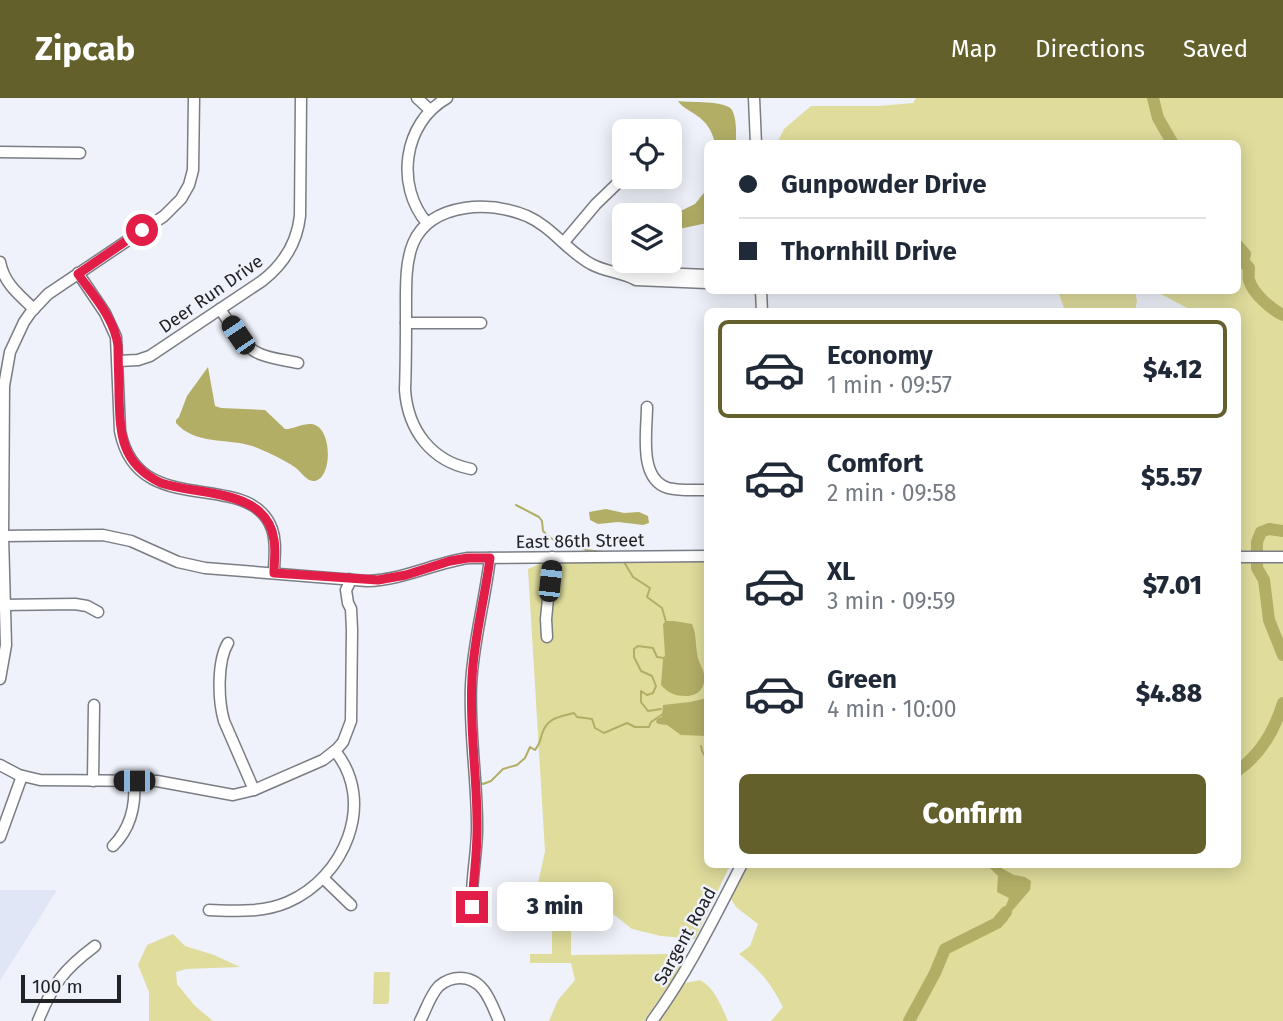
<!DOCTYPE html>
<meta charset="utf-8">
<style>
body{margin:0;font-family:"Fira Sans",sans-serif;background:#f2f2f3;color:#1f2937;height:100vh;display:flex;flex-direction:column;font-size:26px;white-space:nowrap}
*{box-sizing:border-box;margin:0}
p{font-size:23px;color:#747a83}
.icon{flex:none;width:38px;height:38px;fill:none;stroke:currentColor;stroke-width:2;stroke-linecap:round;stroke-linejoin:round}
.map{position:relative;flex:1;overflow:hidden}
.side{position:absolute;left:704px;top:210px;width:537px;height:560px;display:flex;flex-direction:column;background:#fff;border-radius:10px;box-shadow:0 4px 18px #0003}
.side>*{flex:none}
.guide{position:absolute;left:704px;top:42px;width:537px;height:154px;border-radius:10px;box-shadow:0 4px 18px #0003;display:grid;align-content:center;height:154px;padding:0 35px;background:#fff}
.controls{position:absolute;left:612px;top:21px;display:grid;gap:14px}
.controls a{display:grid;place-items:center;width:70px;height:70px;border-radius:10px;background:#fff;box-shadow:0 4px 18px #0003;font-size:35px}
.scale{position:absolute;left:21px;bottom:18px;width:100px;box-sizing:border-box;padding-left:7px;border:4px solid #222326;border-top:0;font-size:19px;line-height:24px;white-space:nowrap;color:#222326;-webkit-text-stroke:5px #eff2fa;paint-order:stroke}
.end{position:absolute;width:32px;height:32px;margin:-16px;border:9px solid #e11d48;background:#fff;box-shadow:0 0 0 4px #fff}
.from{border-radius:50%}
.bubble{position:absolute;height:49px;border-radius:10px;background:#fff;box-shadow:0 4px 18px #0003;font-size:23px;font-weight:800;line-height:49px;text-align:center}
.car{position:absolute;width:21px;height:42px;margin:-21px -10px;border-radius:9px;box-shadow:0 0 5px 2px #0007;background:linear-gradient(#222 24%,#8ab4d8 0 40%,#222 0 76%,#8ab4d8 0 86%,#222 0)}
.guide b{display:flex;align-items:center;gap:24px;height:66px;font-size:26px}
.guide b+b{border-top:2px solid #e0e1e3}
.guide i{width:18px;height:18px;background:#1f2937}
ul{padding:12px 0 0;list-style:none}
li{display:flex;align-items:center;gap:21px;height:98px;margin:0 14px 10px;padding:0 21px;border:4px solid transparent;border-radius:10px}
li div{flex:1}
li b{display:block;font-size:26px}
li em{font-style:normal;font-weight:800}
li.active{border-color:#63602c}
li>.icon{width:63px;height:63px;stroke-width:1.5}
.primary-button{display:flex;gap:14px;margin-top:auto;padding:14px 35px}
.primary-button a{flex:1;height:80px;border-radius:10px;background:#63602c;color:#fff;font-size:28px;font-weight:800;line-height:80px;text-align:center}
header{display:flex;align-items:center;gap:42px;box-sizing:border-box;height:98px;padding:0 35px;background:#63602c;color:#fff}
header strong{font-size:33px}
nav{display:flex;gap:38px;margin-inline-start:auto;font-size:24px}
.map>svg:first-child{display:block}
.built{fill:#e0e6f5}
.green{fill:#dfdc9c}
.water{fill:#b2ae66}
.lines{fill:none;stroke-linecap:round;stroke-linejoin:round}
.stream{stroke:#b2ae66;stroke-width:2}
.river{stroke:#b2ae66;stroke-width:12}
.minor-casing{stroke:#7a7d84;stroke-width:13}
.minor{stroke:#fff;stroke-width:10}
.route{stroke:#e11d48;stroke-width:9}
.labels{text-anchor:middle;stroke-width:5;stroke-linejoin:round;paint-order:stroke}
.street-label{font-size:18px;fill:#222326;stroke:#eff2fa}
</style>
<header>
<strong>Zipcab</strong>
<nav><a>Map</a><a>Directions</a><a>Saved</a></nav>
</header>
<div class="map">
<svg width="1283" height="923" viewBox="0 0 1283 923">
<rect width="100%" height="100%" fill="#eff2fa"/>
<polygon class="built" points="0,792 57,792 0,883"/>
<g class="green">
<polygon points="916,0 1283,0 1283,454 1237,454 1237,214 1193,213 1157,194 1150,193 1237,192 1237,46 788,46 778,43 784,31 811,8 879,8 913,5"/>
<polygon points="1058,193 1135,193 1137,203 1135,213 1065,213"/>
<path d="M1237 462H1283V923H771L783 909C770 884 761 873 739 856L750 848 758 826 736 809 730 799 745 767 1237 766Z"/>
<polygon points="544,464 707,464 707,766 730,767 695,841 661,838 632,831 602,807 575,798 530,823 545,753 528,471"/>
<polygon points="552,820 571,820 571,857 675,856 684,859 685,864 644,923 549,923 558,902 575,882 571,865 530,865 530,856 552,856"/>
<polygon points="173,836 185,848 214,857 240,869 186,871 176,874 177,886 195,908 213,923 149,923 149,894 138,867 147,847"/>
<polygon points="374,874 390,874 389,904 387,906 373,906"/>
<path d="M700 882C715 890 721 908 728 923H658L681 886Z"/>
</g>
<g class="water">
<path d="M678 3C690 5 726 2 732 12 737 21 736 36 736 45H715C712 33 707 24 696 17 689 12 683 10 678 3Z"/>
<polygon points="707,91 707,125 679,131 670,128 670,118 695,106"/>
<path d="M208 269 215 308 221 310 265 312 285 331C294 331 303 325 312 326 333 329 333 383 313 383 307 383 300 373 296 370 289 364 262 351 252 348 227 340 195 347 176 325V322L179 319 187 298Z"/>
<polygon points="606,411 624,415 639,414 648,418 649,425 643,427 618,424 598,426 590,422 589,414"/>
<path d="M666 523H674L692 526C697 537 695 548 698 560 699 565 703 570 704 576 706 589 699 598 686 598 675 598 668 595 661 587L663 562 665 557 663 526Z"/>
<polygon points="707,600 707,638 681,637 667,627 658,626 656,624 657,621 662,619 663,607 690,604"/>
<polygon points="987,767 1000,767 1001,770 1014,777 1025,779 1031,783 1030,792 1011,814 1007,823 1000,830 995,821 1005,810 1009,800 997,794 998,778"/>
</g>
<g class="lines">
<g class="stream">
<polyline points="516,407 539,419 542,423 543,433 548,438 560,446 567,448 574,446 586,452 603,454"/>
<polyline points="624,464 633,479 650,490 647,499 662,510 666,524"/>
<polyline points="661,611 648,613 641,604 641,593 647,597 653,595 656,588 652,578 641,573 634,559 634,551 638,548 653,550 657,559 664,560"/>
<polyline points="701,648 702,653 707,661"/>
<path d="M480 684 483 686 491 683 503 671 517 667 525 660 530 649 535 652C540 646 540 643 542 636 547 619 560 619 574 615L577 619 592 621 595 630 604 635 627 625 635 629H649L651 624 663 616"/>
</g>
<g class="river">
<polyline points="1153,0 1158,20 1173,46"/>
<path d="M1237 147 1245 156 1243 163 1249 170C1249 173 1248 180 1249 182 1253 196 1271 211 1283 217"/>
<polyline points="1283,433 1269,431 1261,434 1257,444 1257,470 1264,482 1269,522 1283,557"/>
<path d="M1237 673C1260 657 1275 631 1283 605"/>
<polyline points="909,923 935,875 945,851 997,825 1006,814"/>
</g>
<defs>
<g id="minor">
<polyline points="417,0 430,12"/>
<polyline points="754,0 756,46"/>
<polyline points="0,54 80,55"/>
<path d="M427 125C395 88 403 25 447 0"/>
<polyline points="564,144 596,106 625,78"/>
<path d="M0 164C4 185 18 196 34 211"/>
<path d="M78 175 105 215 116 239 120 333C138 425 249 368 272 431 277 445 274 460 274 475"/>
<polyline points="629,178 636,174 707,177"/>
<polyline points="761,192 762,214"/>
<path d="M220 211C231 227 241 248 260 256 272 261 285 262 298 265"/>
<polyline points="406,225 481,225"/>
<path d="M118 263 138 262 150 258 262 183C284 166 297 145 300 118L301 0"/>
<path d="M647 309C647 333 638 381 668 390 680 393 694 392 707 392"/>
<path d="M471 371C431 363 408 332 405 292 406 267 406 242 406 217 406 167 402 120 465 110 486 107 507 110 527 118 552 129 567 153 591 166 605 174 622 174 636 182L707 185"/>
<path d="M0 438 103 437 131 443 178 464 205 470 367 483C403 482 434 465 468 460L707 458"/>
<polyline points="1237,459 1283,459"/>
<polyline points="1,507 75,506 87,508 98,514"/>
<polyline points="547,539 546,521 552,459"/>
<path d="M228 545C217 563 218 602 224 623L254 692"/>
<polyline points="0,581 6,547 3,438 4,288 10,254 24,224 31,214 48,196 164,118 181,101 189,87 193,72 194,0"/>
<polyline points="0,667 19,677 40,682 157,683 233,697 254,692 323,662 337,651 343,644 351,623 352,532 351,511 348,505 346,492 349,486 349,481"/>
<polyline points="93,683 94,607"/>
<polyline points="0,739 22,678"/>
<path d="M113 748C131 730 136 708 134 683"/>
<polyline points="323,780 351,807"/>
<path d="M209 812C235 813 263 815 288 804 344 780 377 704 335 653"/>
<path d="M474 818C468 792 478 755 477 727 477 680 469 634 471 587 473 544 485 503 490 460"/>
<path d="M38 923C53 886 63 872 95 848"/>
<path d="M420 923C426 912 430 897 439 888 445 883 453 880 460 880 484 880 491 905 499 923"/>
<path d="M652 923C688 874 714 820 742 766"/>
</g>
</defs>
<use href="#minor" class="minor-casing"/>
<use href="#minor" class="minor"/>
</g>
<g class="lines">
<path class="route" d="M142 132 78 176C93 197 115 221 118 248 118 264 119 281 119 297 120 336 121 366 161 385 199 398 267 390 274 442 276 452 274 464 274 475L378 482 406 477 450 463 468 460H490C485 500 474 539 472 580 469 629 477 676 477 724 478 753 473 781 472 809"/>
</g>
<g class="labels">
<g class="street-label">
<text transform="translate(211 196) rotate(-35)" y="6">Deer Run Drive</text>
<text transform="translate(580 443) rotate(-1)" y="6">East 86th Street</text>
<text transform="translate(685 838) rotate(-61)" y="6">Sargent Road</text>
</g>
</g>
</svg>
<div class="controls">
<a><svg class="icon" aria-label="locate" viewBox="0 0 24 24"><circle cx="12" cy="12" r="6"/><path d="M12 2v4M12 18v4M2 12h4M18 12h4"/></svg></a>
<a><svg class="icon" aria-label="layers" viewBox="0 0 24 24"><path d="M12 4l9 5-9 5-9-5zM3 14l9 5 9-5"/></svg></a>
</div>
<div class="scale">100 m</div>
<i class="end from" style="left:142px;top:132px"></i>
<i class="end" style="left:472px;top:809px"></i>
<div class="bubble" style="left:497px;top:784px;width:116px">3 min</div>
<i class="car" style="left:238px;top:237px;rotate:326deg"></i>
<i class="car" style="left:550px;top:483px;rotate:6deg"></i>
<i class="car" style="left:134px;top:683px;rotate:270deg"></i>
<div class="guide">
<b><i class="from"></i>Gunpowder Drive</b>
<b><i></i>Thornhill Drive</b>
</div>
<section class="side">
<ul>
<li class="active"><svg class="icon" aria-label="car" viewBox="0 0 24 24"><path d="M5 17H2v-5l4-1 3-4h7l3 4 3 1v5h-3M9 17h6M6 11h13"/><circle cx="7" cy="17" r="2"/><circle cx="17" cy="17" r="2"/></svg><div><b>Economy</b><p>1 min · 09:57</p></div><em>$4.12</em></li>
<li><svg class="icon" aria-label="car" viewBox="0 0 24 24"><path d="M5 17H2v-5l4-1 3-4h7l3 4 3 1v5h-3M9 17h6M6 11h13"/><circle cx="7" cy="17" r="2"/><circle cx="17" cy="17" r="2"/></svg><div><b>Comfort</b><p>2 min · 09:58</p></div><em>$5.57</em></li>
<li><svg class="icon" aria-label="car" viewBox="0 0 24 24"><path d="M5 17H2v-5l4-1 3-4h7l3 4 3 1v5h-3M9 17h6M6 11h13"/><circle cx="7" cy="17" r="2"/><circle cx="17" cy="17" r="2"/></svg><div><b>XL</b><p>3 min · 09:59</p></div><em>$7.01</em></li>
<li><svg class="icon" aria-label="car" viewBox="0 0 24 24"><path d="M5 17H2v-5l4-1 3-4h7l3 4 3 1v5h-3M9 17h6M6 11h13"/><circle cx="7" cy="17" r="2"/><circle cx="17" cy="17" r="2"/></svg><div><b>Green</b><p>4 min · 10:00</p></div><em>$4.88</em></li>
</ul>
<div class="primary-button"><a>Confirm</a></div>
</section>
</div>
